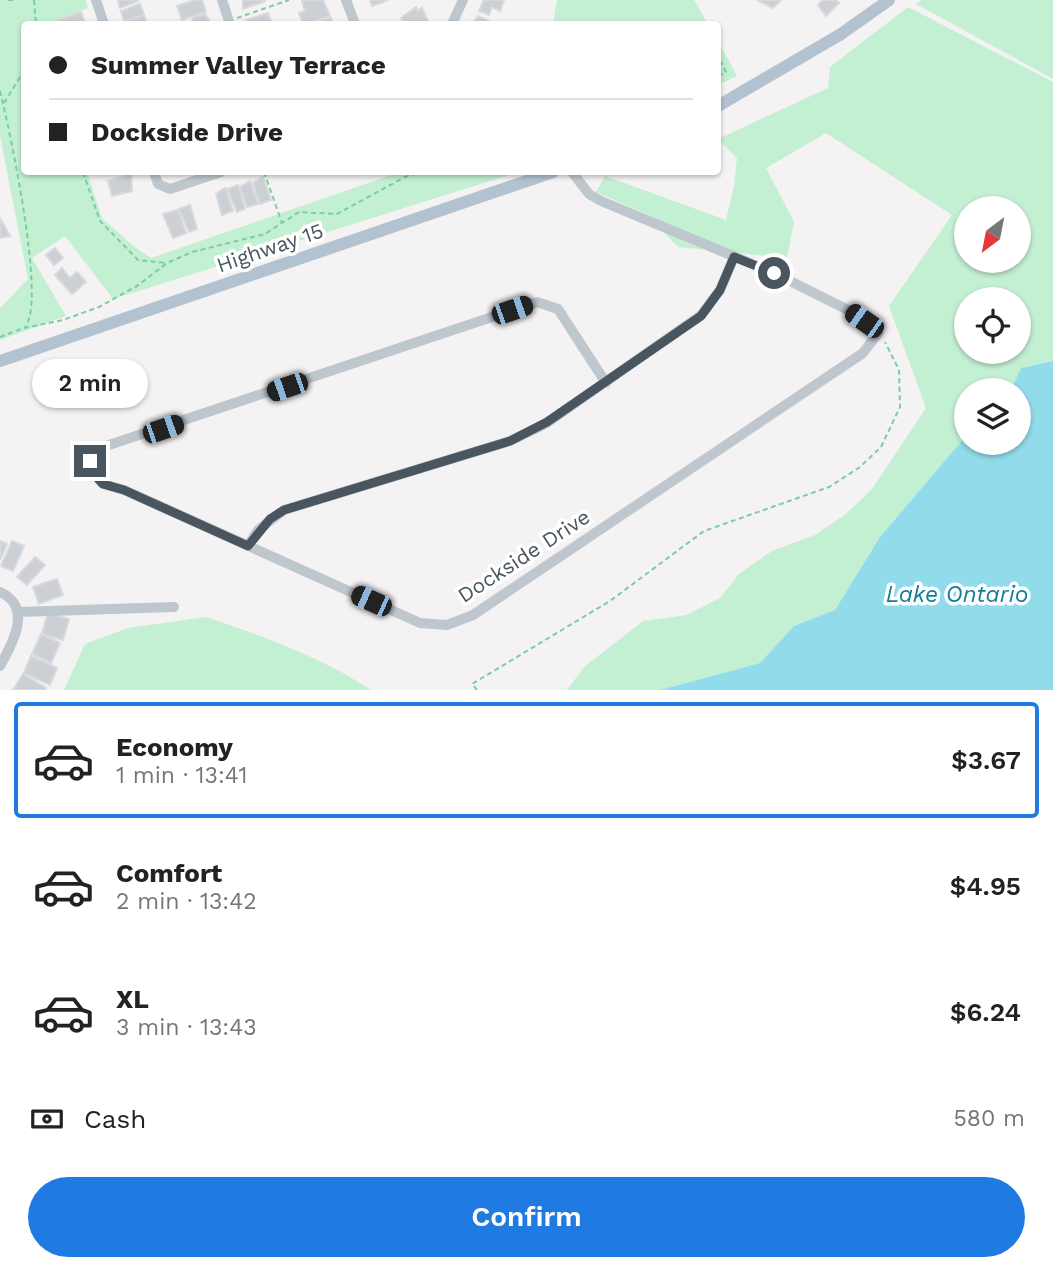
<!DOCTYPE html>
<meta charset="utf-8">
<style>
body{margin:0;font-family:"Work Sans",sans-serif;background:#f6f6f6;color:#222;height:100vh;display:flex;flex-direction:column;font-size:26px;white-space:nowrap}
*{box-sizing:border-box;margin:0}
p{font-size:23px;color:#767676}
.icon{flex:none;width:38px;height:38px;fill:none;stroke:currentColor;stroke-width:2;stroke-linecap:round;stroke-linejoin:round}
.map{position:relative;height:690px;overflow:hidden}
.drawer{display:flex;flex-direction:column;background:#fff;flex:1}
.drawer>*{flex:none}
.guide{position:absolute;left:21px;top:21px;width:700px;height:154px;border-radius:7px;box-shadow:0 2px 5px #0004;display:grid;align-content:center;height:154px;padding:0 28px;background:#fff}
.needle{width:46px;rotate:212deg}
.buttons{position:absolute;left:954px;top:196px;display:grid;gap:14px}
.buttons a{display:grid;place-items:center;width:77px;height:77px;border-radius:50%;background:#fff;box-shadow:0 2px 5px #0004;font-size:35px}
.end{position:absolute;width:32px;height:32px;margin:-16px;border:9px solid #4a565f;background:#fff;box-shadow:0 0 0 4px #fff}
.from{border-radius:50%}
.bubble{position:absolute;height:49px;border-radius:24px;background:#fff;box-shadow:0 2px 5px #0004;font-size:23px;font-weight:600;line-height:49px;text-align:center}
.car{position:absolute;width:21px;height:42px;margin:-21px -10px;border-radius:9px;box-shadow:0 0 5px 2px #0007;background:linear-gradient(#222 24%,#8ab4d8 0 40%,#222 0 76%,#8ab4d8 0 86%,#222 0)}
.guide b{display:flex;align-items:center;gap:24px;height:66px;font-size:26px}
.guide b+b{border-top:2px solid #e0e0e0}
.guide i{width:18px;height:18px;background:#222}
ul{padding:12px 0 0;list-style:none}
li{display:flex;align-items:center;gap:21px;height:116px;margin:0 14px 10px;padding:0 14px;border:4px solid transparent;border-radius:7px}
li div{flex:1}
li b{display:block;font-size:26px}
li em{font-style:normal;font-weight:600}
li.current{border-color:#1f7ae2}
li>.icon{width:63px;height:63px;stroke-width:1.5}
.pay{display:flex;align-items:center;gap:18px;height:77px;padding:0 28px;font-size:26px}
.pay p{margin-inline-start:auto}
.primary-button{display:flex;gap:14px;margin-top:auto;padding:14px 28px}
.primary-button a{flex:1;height:80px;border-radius:42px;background:#1f7ae2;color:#fff;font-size:28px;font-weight:600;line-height:80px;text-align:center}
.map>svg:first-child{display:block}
.green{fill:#c3efd3;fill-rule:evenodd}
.water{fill:#91dbeb}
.building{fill:#cccfd4;stroke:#d6d9dd;stroke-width:2}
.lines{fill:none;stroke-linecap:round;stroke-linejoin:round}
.path{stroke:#7bcda2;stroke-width:2;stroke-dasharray:5 3.5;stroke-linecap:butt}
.minor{stroke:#bec7ce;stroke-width:10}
.major{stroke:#b3c2d0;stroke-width:12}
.route{stroke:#4a565f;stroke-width:9}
.labels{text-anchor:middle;stroke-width:7;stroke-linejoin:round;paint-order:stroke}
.street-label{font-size:21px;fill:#4a565f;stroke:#fff}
.water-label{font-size:23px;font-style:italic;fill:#107e96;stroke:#fff}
</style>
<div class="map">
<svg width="1053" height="690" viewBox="0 0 1053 690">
<rect width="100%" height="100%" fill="#f4f2f2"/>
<g class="green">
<polygon points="0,0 85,0 88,8 47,24 24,24 24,172 87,172 102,218 132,245 151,258 400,172 519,172 113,299 65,236 32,258 66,316 0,340 0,308 28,279 0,136"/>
<polygon points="557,0 694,0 708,24 553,24"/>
<polygon points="921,0 1053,0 1053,79 916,4"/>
<path d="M908 7 1053 82V361L1021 368 1011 390H966V436L880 537 835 610 794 626 760 663 660 690H567L584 667 643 621 687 615 720 598 739 574 772 551 815 535 846 514 872 489 926 408 889 306 952 215 826 133 766 168 794 222 787 258 678 247 646 214 596 192 605 176 726 220 734 186 737 158 718 139 828 88 830 67ZM966 208H1018V261H966ZM966 299H1018V352H966Z"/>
<polygon points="718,41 737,76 718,85"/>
<path d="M206 617C263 636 321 657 371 690H64L85 644 128 628Z"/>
</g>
<polygon class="water" points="1053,361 1053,690 660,690 760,663 794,626 835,610 880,537 966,436 966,443 1018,443 1018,390 1011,390 1021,368"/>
<g class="building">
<polygon points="118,0 138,0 138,1 120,8"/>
<polygon points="195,0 202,0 206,12 182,20 177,6"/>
<polygon points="243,0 264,0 265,1 243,9"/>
<polygon points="323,0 330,16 303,24 299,13 305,11 302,1"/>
<polygon points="370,0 388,0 372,6"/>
<polygon points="484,0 504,0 500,11 492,7 489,15 479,11"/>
<polygon points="757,0 781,0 773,8"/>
<polygon points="823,0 836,0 839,3 826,16 818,5"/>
<polygon points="140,4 144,15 124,21 121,11"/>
<polygon points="416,7 417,11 422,8 429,23 404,24 401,18"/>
<polygon points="81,12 85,24 59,24 57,20"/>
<polygon points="268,13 272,24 247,24 246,20"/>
<polygon points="205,14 212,24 190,24 194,17"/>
<polygon points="144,15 147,24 125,24 124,22"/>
<polygon points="478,16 495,24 473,24"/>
<polygon points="331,18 333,24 312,24"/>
<polygon points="131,174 132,191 112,196 108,181"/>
<polygon points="263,177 271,200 260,204 253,183"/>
<polygon points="250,181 258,204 247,207 240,187"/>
<polygon points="238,185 245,209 237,212 227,189"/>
<polygon points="225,188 233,211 222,215 216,194"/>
<polygon points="190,205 197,229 189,232 179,209"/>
<polygon points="178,210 186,233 173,238 163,214"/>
<polygon points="0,218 10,236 0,238"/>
<polygon points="55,248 63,258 54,265 46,255"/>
<polygon points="62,268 70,278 77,272 86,282 72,294 55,275"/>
<polygon points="0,541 7,544 0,560"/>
<polygon points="12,541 24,546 13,571 1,566"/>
<polygon points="35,557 45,565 27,585 17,577"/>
<polygon points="57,579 63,595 39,604 33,587"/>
<polygon points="48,613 69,619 63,640 42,634"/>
<polygon points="41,634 60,643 51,663 32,654"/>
<polygon points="31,656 57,668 50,685 24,673"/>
<polygon points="23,674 46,688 45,690 13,690"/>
</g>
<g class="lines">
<g class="path">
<polyline points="8,0 13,0"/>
<polyline points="34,0 36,24"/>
<polyline points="237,18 289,0"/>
<polyline points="718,76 726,72 721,62"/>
<path d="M0 91C9 127 47 303 25 327"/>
<polyline points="4,103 24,71"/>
<polyline points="83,172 100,221 138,260 166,263"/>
<polyline points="264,172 282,223"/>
<polyline points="0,337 24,328 63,320 99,307 137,286 167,263 192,252 265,234 299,212 337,214 405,177 422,172"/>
<polyline points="477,690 472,684 610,601 704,531 829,487 860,467 881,447 900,407 899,370 885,342"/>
</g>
<g class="minor">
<polyline points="96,0 104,24"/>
<polyline points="222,0 230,24"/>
<polyline points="346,0 355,24"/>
<polyline points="452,24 463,0"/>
<polyline points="154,172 158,184 170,189 221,172"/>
<path d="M572 172 589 194 601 201 774 273 850 311 878 333 863 353 473 615 447 625 420 623 124 490 103 484 90 470C90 459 93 453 103 447L537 302 558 309 606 383"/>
<polyline points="248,546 258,530 284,510 510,441 547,423 701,315 720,290 734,257"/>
<path d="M0 592C33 607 13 643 0 666"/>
<polyline points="18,612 174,607"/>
</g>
<g class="major">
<polyline points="718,106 841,34 889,0"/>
<polyline points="0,361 553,172"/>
</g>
</g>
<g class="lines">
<polyline class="route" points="90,461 90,470 103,484 124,490 248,546 270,519 284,510 510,441 547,422 701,316 720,290 734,257 774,273"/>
</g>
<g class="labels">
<g class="street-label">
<text transform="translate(270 248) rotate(-19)" y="7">Highway 15</text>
<text transform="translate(524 556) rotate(-33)" y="7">Dockside Drive</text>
</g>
<g class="water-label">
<text x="957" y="602">Lake Ontario</text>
</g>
</g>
</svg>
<div class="buttons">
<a><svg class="needle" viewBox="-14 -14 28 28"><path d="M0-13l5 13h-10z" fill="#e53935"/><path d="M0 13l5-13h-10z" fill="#767676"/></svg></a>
<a><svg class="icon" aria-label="locate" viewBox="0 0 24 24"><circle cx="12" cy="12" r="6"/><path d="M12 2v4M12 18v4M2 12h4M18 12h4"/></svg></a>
<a><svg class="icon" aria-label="layers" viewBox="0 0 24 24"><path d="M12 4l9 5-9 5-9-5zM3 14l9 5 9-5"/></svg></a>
</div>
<i class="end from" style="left:774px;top:273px"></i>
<i class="end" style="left:90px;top:461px"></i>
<div class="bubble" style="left:32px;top:359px;width:116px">2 min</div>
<i class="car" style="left:512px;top:310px;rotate:71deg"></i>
<i class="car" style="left:864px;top:321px;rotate:305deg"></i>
<i class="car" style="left:287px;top:387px;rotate:251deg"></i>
<i class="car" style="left:163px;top:429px;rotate:71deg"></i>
<i class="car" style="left:371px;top:601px;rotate:294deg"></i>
<div class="guide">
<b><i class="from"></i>Summer Valley Terrace</b>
<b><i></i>Dockside Drive</b>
</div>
</div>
<section class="drawer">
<ul>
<li class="current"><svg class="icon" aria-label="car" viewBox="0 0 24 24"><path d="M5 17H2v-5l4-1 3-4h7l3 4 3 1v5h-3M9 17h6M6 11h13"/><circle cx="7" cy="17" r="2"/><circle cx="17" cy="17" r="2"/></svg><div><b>Economy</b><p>1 min · 13:41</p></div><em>$3.67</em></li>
<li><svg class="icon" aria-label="car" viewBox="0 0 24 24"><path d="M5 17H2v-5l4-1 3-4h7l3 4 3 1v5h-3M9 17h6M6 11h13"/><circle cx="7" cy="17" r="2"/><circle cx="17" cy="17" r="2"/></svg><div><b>Comfort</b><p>2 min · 13:42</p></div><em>$4.95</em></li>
<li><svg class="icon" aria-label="car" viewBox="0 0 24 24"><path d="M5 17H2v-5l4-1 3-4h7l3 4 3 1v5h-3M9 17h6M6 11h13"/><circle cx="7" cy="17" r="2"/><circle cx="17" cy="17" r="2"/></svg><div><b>XL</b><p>3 min · 13:43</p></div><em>$6.24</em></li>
</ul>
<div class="pay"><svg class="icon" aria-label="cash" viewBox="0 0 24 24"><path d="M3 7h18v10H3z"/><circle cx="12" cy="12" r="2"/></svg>Cash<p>580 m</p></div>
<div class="primary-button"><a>Confirm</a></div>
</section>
